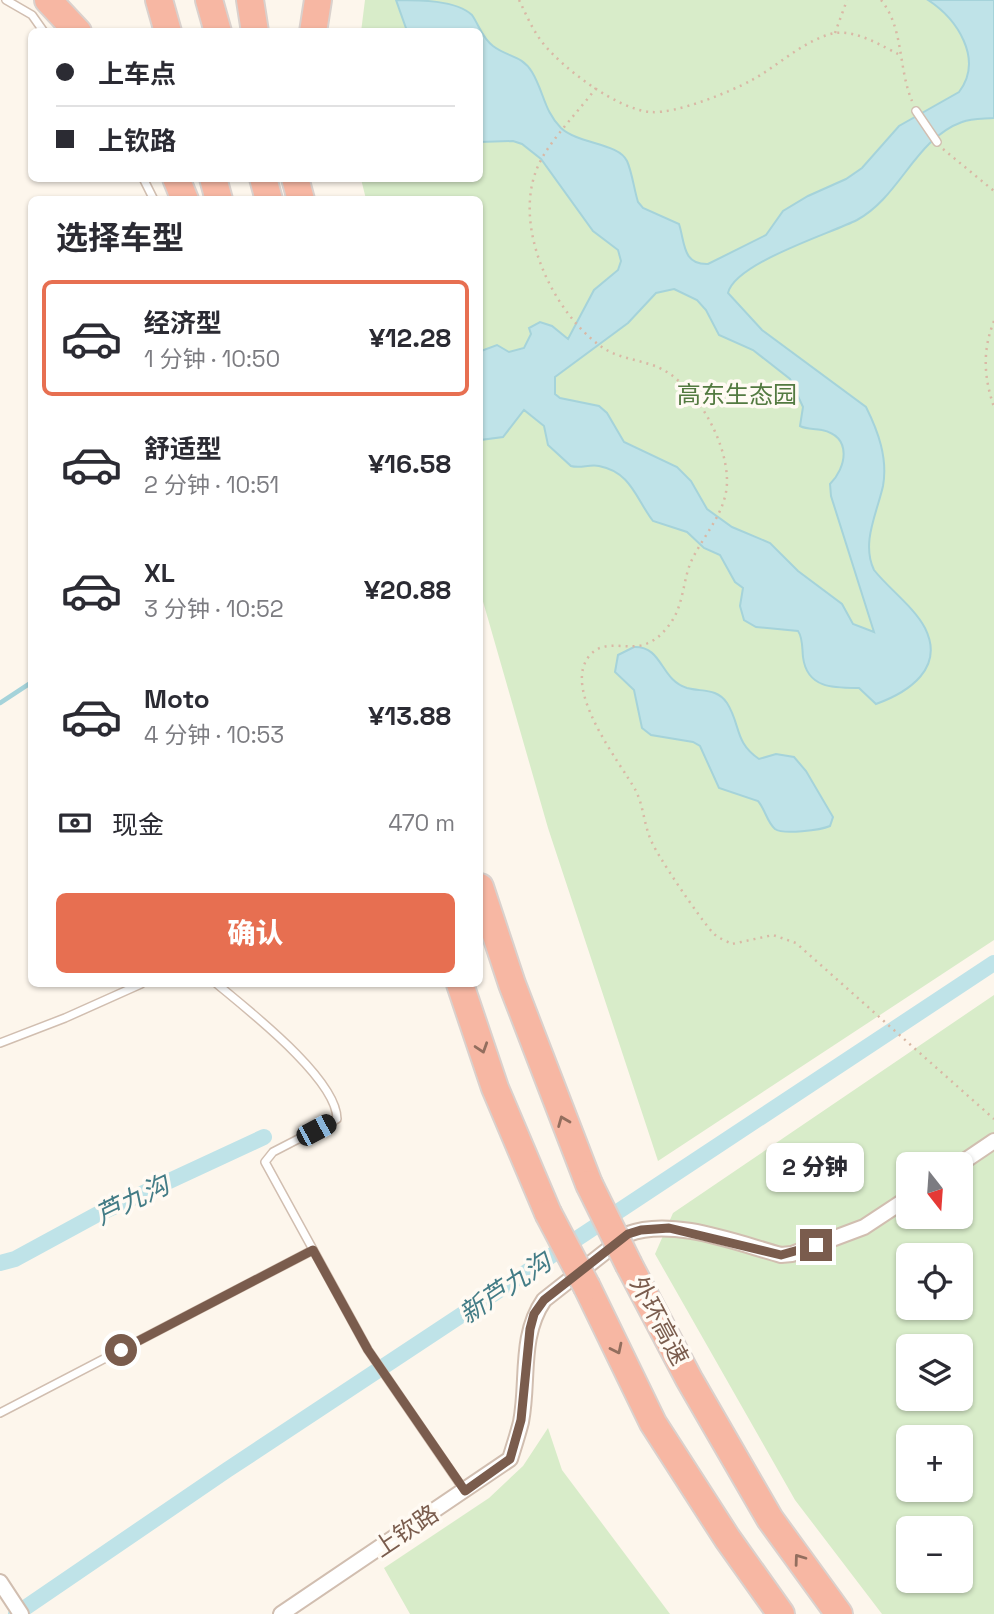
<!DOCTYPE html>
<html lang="zh">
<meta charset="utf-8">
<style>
body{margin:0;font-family:"Space Grotesk","Noto Sans SC",sans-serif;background:#f7f7f7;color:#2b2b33;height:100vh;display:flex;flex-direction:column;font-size:26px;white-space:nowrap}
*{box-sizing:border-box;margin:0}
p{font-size:23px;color:#7c7c81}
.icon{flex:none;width:38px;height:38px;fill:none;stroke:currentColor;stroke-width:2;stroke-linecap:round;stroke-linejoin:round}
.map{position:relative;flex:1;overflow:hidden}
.side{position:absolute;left:28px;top:196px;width:455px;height:791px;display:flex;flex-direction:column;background:#fff;border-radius:10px;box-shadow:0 2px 5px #0004}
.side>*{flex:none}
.banner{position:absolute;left:28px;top:28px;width:455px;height:154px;border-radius:10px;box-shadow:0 2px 5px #0004;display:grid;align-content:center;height:154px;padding:0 28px;background:#fff}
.needle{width:46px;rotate:163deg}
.controls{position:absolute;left:896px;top:1152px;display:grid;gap:14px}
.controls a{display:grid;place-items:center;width:77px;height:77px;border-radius:10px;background:#fff;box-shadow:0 2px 5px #0004;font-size:35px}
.end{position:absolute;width:32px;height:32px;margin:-16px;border:9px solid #7a5c4d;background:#fff;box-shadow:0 0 0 4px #fff}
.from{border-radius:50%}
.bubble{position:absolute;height:49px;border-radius:10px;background:#fff;box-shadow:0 2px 5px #0004;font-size:23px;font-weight:800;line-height:49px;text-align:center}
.car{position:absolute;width:21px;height:42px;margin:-21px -10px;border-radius:9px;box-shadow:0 0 5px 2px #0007;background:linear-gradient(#222 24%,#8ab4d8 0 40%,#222 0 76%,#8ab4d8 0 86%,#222 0)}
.banner b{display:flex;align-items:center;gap:24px;height:66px;font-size:26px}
.banner b+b{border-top:2px solid #e1e1e2}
.banner i{width:18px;height:18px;background:#2b2b33}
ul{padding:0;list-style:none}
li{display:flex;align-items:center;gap:21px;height:116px;margin:0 14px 10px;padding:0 14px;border:4px solid transparent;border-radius:10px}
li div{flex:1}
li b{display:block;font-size:26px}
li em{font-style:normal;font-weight:800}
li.on{border-color:#e76f51}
li>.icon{width:63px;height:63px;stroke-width:1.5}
h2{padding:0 28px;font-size:32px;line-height:84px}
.pay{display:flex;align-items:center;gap:18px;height:77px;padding:0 28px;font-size:26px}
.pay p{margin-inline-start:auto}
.primary-button{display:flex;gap:14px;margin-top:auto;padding:14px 28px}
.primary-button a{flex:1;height:80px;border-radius:10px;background:#e76f51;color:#fff;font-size:28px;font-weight:800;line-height:80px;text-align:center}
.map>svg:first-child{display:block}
.green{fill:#d8ecc9;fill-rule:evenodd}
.water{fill:#bfe3e8;stroke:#a5d3da;stroke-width:2;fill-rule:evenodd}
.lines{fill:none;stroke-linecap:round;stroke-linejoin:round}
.stream{stroke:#a5d3da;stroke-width:4.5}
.canal{stroke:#bfe3e8;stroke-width:16}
.service-casing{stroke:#d1beb0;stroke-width:10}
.minor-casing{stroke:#d1beb0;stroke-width:18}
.motorway-casing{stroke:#dad1cd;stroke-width:30}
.path{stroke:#d9b8a5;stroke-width:2.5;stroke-dasharray:2 5;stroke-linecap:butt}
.service{stroke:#fff;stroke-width:7}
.minor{stroke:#fff;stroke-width:14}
.motorway{stroke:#f7b7a3;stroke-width:26}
.motorway-bridge-casing{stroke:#dad1cd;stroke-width:30;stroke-linecap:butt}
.motorway-bridge{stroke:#f7b7a3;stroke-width:26}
.oneway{stroke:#936e5e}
.route{stroke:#7a5c4d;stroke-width:9}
.labels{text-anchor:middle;stroke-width:7;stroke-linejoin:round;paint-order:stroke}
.park-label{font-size:24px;fill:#537a41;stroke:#fffaf3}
.street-label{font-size:24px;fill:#7a5c4d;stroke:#fffaf3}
.water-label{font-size:26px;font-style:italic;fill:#437c86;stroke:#fffaf3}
</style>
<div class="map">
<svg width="994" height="1614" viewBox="0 0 994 1614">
<rect width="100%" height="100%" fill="#fdf6ec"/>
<g class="green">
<polygon points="365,0 994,0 994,940 658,1161 548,828 480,591 480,200 366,199 361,179 480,178 480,32 361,32"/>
<path d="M994 995V1614H882L795 1500 655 1254 673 1213ZM908 1164H961V1216H908ZM908 1255H961V1307H908ZM908 1346H961V1398H908ZM908 1437H961V1489H908ZM908 1528H961V1580H908Z"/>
<polygon points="548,1428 562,1470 670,1614 410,1614 384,1568 489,1498 523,1466"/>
</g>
<g class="water">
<path d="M396 0C419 0 456 0 472 15 479 25 482 38 493 46 507 57 522 55 532 72 544 92 544 111 561 128 578 144 619 143 627 161 632 172 634 189 638 202L643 208 679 224C685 242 682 265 708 264L766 235 783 211 808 196 846 179 862 168 899 126 959 92C984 59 957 19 928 0H994V118C984 119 972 118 962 122 915 139 900 197 857 220 829 234 735 263 728 293L762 330 866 407C878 431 888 458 883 486 877 513 861 543 874 570 889 589 914 607 925 628 945 668 909 692 876 704L859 688C835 688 807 689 803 657 802 648 803 638 798 631L756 627 744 620 740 606 743 588 735 582 720 555 704 548 687 532 653 521C636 499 631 472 599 466 589 464 580 469 571 466L548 445 544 426 524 410 503 437 480 440 481 351 497 345 509 352 524 348 531 334 529 328 540 322 552 326 568 339 594 290 618 270 621 261 618 250 593 231 541 159 522 144 513 141 480 142V32L407 31ZM674 289 697 300 706 310 719 335 753 350 790 379 803 407 800 426C808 430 814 428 822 430 853 437 846 468 830 484L831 496 874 632 853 624 842 604 798 571 770 543 732 527 707 509 691 481 677 467 624 442 607 413 599 406 560 398 555 394V377L628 323 656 293Z"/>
<path d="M634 647C663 646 660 680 687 688 702 692 717 688 727 703 741 725 734 742 759 759L776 754 794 757 806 771 833 817 830 826C821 830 783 835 775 829 767 822 765 809 758 801L719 788 700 746 693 742 651 735 642 728 634 690 615 672 618 655Z"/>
</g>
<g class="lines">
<polyline class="stream" points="0,703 32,682"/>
<g class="canal">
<polyline points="0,1263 15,1259 96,1215 264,1137"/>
<polyline points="16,1614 227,1470 994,963"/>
</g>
<defs>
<g id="service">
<polyline points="6,0 32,15 44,32"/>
<polyline points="916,111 937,142"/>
<polyline points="143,178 154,200"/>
<path d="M217 984C248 1010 337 1079 337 1119L273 1152 265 1162 368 1350 464 1490"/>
<polyline points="0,1043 65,1018 141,984"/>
<polyline points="0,1413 313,1250"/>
</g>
<g id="minor">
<polyline points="960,1164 994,1141"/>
<polyline points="0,1582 21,1614"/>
<path d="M281 1614 510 1459C514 1446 518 1434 521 1422 529 1381 519 1336 544 1300L628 1234C672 1217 737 1243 781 1255L792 1254 864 1227 908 1198"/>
</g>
<g id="motorway">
<polyline points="48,0 78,32"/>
<polyline points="159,0 168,32"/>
<polyline points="209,0 218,32"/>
<polyline points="250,0 255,32"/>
<polyline points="313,32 318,0"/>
<polyline points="176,178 185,200"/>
<polyline points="213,178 219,200"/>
<polyline points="263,178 269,200"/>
<polyline points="295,178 301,200"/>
<polyline points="480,887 512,984 589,1184"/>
<polyline points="460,984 495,1088 548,1213"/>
<polyline points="629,1265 689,1379 770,1519 839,1614"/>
<polyline points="587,1287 653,1423 727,1538 781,1614"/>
</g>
</defs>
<use href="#service" class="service-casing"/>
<use href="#minor" class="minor-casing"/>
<use href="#motorway" class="motorway-casing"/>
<g class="path">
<path d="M519 0C526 14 532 29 542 42 562 68 618 110 651 112 676 114 730 92 752 80 778 66 805 39 835 33 857 30 882 46 900 55"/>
<path d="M881 0C904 28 898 68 912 101"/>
<polyline points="835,33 847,0"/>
<path d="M596 88C579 111 549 141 538 166 512 225 551 309 599 345 616 358 636 359 655 366 694 381 727 440 727 481 727 513 702 536 690 564 683 583 683 604 672 621 666 630 658 639 648 643 631 652 606 638 591 654 559 687 620 762 636 791 643 805 644 823 650 838 655 853 701 920 713 933 718 938 726 941 732 944L773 935 796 943 994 1119"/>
<polyline points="943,149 994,191"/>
<path d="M994 321C982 351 984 378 994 407"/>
</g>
<use href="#service" class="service"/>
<use href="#minor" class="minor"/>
<use href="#motorway" class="motorway"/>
<defs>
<g id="motorway-bridge">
<polyline points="589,1184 629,1265"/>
<polyline points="548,1213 587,1287"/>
</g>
</defs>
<use href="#motorway-bridge" class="motorway-bridge-casing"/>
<use href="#motorway-bridge" class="motorway-bridge"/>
</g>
<defs><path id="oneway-chevron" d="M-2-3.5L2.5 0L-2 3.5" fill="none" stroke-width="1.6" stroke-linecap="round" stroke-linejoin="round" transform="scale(1.75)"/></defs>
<g class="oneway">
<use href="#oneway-chevron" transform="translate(482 1048) rotate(72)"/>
<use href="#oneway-chevron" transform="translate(563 1121) rotate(-112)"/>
<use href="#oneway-chevron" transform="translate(617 1349) rotate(64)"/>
<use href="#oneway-chevron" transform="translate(799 1559) rotate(-126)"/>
</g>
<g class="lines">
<polyline class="route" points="121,1350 313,1250 368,1350 465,1491 510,1459 521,1420 530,1329 534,1314 544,1300 628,1234 641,1230 669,1228 781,1255 816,1245"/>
</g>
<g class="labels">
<g class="park-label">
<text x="737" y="403">高东生态园</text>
</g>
<g class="street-label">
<text transform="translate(659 1321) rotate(62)" y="8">外环高速</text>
<text transform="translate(406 1531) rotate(-34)" y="8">上钦路</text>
</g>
<g class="water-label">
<text transform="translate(132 1200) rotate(-26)" y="9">芦九沟</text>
<text transform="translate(505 1288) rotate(-34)" y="9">新芦九沟</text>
</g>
</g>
</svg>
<div class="controls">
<a><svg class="needle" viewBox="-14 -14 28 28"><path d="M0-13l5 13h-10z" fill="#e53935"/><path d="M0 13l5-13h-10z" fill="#7c7c81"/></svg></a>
<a><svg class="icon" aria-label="locate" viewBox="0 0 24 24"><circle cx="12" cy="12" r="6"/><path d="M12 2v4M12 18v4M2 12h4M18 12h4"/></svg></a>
<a><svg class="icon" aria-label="layers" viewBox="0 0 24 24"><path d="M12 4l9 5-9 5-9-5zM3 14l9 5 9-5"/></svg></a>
<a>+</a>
<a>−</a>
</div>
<i class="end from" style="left:121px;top:1350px"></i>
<i class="end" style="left:816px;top:1245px"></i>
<div class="bubble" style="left:766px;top:1143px;width:98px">2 分钟</div>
<i class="car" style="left:316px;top:1130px;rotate:62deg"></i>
<div class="banner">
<b><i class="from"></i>上车点</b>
<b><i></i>上钦路</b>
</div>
<section class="side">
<h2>选择车型</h2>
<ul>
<li class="on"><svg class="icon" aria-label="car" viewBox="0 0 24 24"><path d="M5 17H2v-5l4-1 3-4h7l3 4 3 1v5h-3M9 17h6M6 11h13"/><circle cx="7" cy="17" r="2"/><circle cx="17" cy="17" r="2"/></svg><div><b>经济型</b><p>1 分钟 · 10:50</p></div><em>¥12.28</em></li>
<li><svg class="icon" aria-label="car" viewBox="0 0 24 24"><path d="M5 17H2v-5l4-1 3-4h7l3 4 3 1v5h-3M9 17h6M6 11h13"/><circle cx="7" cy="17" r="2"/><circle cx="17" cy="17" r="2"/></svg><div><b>舒适型</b><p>2 分钟 · 10:51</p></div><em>¥16.58</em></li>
<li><svg class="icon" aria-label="car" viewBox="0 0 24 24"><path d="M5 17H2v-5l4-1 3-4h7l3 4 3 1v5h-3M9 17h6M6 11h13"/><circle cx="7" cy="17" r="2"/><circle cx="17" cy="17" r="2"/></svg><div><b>XL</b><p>3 分钟 · 10:52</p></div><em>¥20.88</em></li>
<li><svg class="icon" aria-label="car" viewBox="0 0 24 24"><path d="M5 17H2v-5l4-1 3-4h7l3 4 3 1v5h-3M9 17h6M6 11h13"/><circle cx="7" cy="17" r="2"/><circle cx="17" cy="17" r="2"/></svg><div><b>Moto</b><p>4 分钟 · 10:53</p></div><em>¥13.88</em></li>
</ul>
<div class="pay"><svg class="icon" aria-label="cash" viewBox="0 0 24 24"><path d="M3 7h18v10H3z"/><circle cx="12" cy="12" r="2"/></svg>现金<p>470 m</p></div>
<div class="primary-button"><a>确认</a></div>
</section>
</div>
